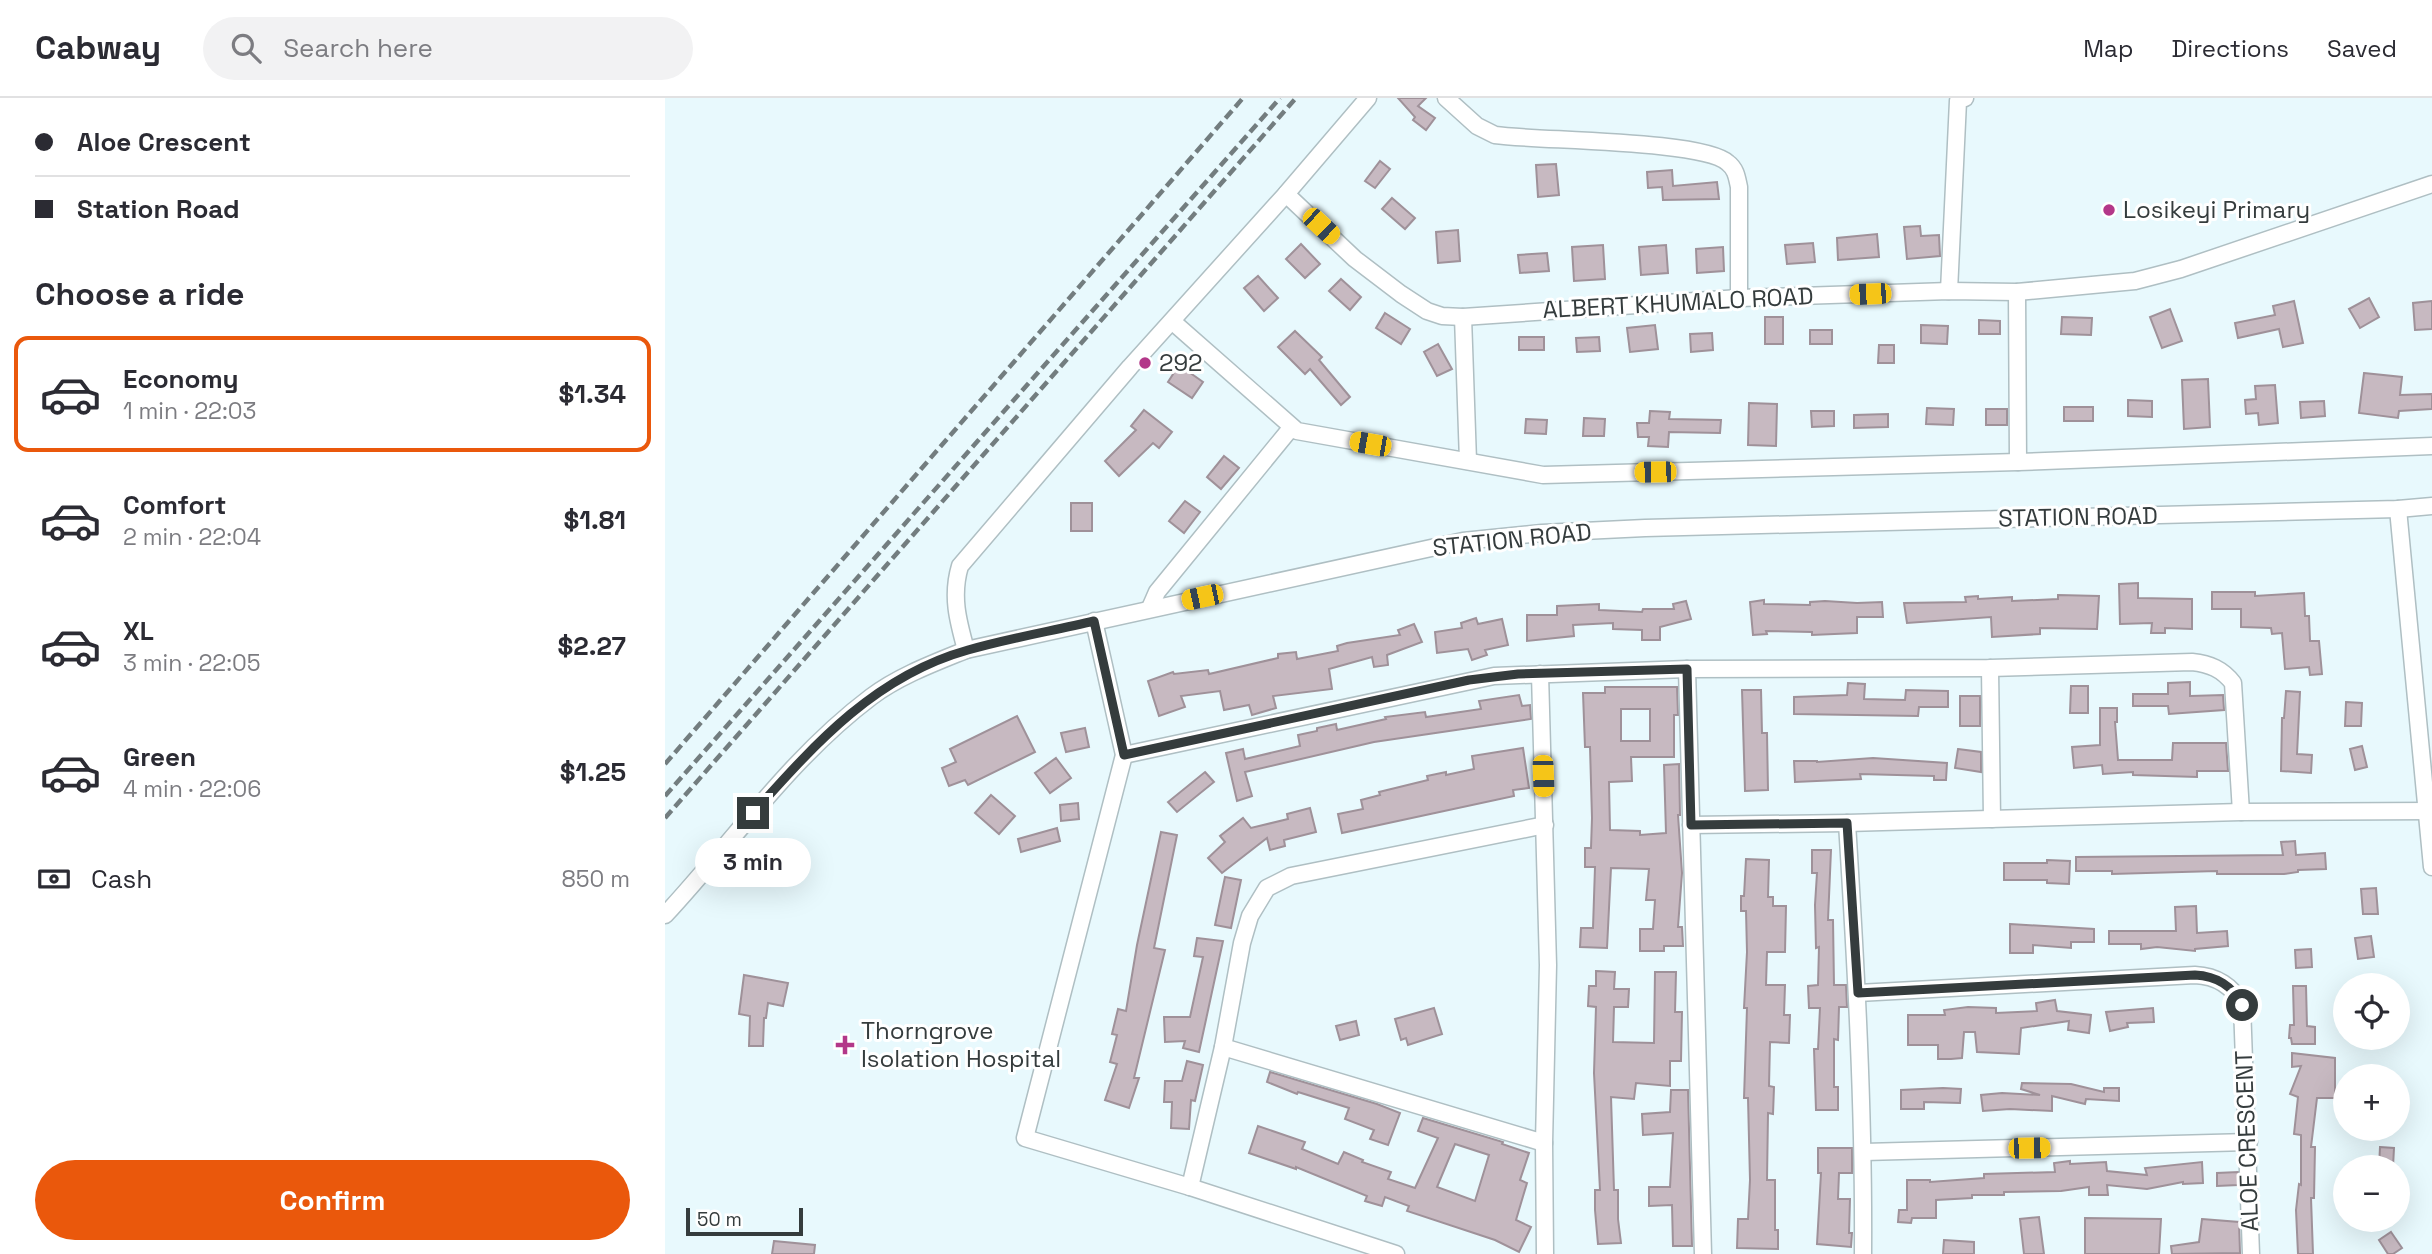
<!DOCTYPE html>
<meta charset="utf-8">
<style>
body{margin:0;font-family:"Space Grotesk",sans-serif;background:#f2f2f3;color:#2b2b33;height:100vh;display:flex;flex-direction:column;font-size:26px;white-space:nowrap}
*{box-sizing:border-box;margin:0}
p{font-size:23px;color:#7c7c81}
.icon{flex:none;width:38px;height:38px;fill:none;stroke:currentColor;stroke-width:2;stroke-linecap:round;stroke-linejoin:round}
.map{position:relative;flex:1;overflow:hidden}
.side{display:flex;flex-direction:column;background:#fff;width:665px}
.side>*{flex:none}
.hud{display:grid;align-content:center;height:154px;padding:0 35px;background:#fff}
.buttons{position:absolute;left:1668px;top:875px;display:grid;gap:14px}
.buttons a{display:grid;place-items:center;width:77px;height:77px;border-radius:50%;background:#fff;box-shadow:0 7px 28px #0002;font-size:35px}
.scale{position:absolute;left:21px;bottom:18px;width:117px;box-sizing:border-box;padding-left:7px;border:4px solid #353c3d;border-top:0;font-size:19px;line-height:24px;white-space:nowrap;color:#353c3d;-webkit-text-stroke:5px #fff;paint-order:stroke}
.end{position:absolute;width:32px;height:32px;margin:-16px;border:9px solid #353c3d;background:#fff;box-shadow:0 0 0 4px #fff}
.from{border-radius:50%}
.bubble{position:absolute;height:49px;border-radius:24px;background:#fff;box-shadow:0 7px 28px #0002;font-size:23px;font-weight:700;line-height:49px;text-align:center}
.car{position:absolute;width:21px;height:42px;margin:-21px -10px;border-radius:9px;box-shadow:0 0 5px 2px #0007;background:linear-gradient(#f5c518 24%,#345 0 40%,#f5c518 0 76%,#345 0 86%,#f5c518 0)}
.hud b{display:flex;align-items:center;gap:24px;height:66px;font-size:26px}
.hud b+b{border-top:2px solid #e1e1e2}
.hud i{width:18px;height:18px;background:#2b2b33}
ul{padding:0;list-style:none}
li{display:flex;align-items:center;gap:21px;height:116px;margin:0 14px 10px;padding:0 21px;border:4px solid transparent;border-radius:14px}
li div{flex:1}
li b{display:block;font-size:26px}
li em{font-style:normal;font-weight:700}
li.on{border-color:#ea580c}
li>.icon{width:63px;height:63px;stroke-width:1.5}
h2{padding:0 35px;font-size:32px;line-height:84px}
.pay{display:flex;align-items:center;gap:18px;height:77px;padding:0 35px;font-size:26px}
.pay p{margin-inline-start:auto}
.cta{display:flex;gap:14px;margin-top:auto;padding:14px 35px}
.cta a{flex:1;height:80px;border-radius:42px;background:#ea580c;color:#fff;font-size:28px;font-weight:700;line-height:80px;text-align:center}
header{display:flex;align-items:center;gap:42px;box-sizing:border-box;height:98px;padding:0 35px;background:#fff;border-bottom:2px solid #e1e1e2}
header strong{font-size:33px}
nav{display:flex;gap:38px;margin-inline-start:auto;font-size:24px}
.search{width:490px;height:63px;background:#f2f2f3;display:flex;align-items:center;gap:18px;box-sizing:border-box;padding:0 24px;border-radius:38px;color:#7c7c81;font-size:26px}
main{display:flex;flex:1;min-height:0}
.map>svg:first-child{display:block}
.building{fill:#c7b9c1;stroke:#9f9199;stroke-width:2;fill-rule:evenodd}
.lines{fill:none;stroke-linecap:round;stroke-linejoin:round}
.street-casing{stroke:#afbfc3;stroke-width:19}
.street{stroke:#fff;stroke-width:16}
.rail{stroke:#737d7f;stroke-width:4.5;stroke-dasharray:10 5;stroke-linecap:butt}
.route{stroke:#353c3d;stroke-width:9}
.poi-dot{fill:#b33789;stroke:#fff;stroke-width:2.5}
.labels{text-anchor:middle;stroke-width:6;stroke-linejoin:round;paint-order:stroke}
.poi-label{font-size:24px;fill:#353c3d;stroke:#fff;text-anchor:start}
.street-label{font-size:24px;fill:#353c3d;stroke:#fff}
</style>
<header>
<strong>Cabway</strong>
<div class="search"><svg class="icon" aria-label="search" viewBox="0 0 24 24"><circle cx="10" cy="10" r="6"/><path d="M15 15l6 6"/></svg>Search here</div>
<nav><a>Map</a><a>Directions</a><a>Saved</a></nav>
</header>
<main>
<section class="side">
<div class="hud">
<b><i class="from"></i>Aloe Crescent</b>
<b><i></i>Station Road</b>
</div>
<h2>Choose a ride</h2>
<ul>
<li class="on"><svg class="icon" aria-label="car" viewBox="0 0 24 24"><path d="M5 17H2v-5l4-1 3-4h7l3 4 3 1v5h-3M9 17h6M6 11h13"/><circle cx="7" cy="17" r="2"/><circle cx="17" cy="17" r="2"/></svg><div><b>Economy</b><p>1 min · 22:03</p></div><em>$1.34</em></li>
<li><svg class="icon" aria-label="car" viewBox="0 0 24 24"><path d="M5 17H2v-5l4-1 3-4h7l3 4 3 1v5h-3M9 17h6M6 11h13"/><circle cx="7" cy="17" r="2"/><circle cx="17" cy="17" r="2"/></svg><div><b>Comfort</b><p>2 min · 22:04</p></div><em>$1.81</em></li>
<li><svg class="icon" aria-label="car" viewBox="0 0 24 24"><path d="M5 17H2v-5l4-1 3-4h7l3 4 3 1v5h-3M9 17h6M6 11h13"/><circle cx="7" cy="17" r="2"/><circle cx="17" cy="17" r="2"/></svg><div><b>XL</b><p>3 min · 22:05</p></div><em>$2.27</em></li>
<li><svg class="icon" aria-label="car" viewBox="0 0 24 24"><path d="M5 17H2v-5l4-1 3-4h7l3 4 3 1v5h-3M9 17h6M6 11h13"/><circle cx="7" cy="17" r="2"/><circle cx="17" cy="17" r="2"/></svg><div><b>Green</b><p>4 min · 22:06</p></div><em>$1.25</em></li>
</ul>
<div class="pay"><svg class="icon" aria-label="cash" viewBox="0 0 24 24"><path d="M3 7h18v10H3z"/><circle cx="12" cy="12" r="2"/></svg>Cash<p>850 m</p></div>
<div class="cta"><a>Confirm</a></div>
</section>
<div class="map">
<svg width="1767" height="1156" viewBox="0 0 1767 1156">
<rect width="100%" height="100%" fill="#e8f9fd"/>
<g class="building">
<polygon points="733,0 761,0 753,8 770,20 761,32 748,22 750,19"/>
<polygon points="715,63 725,71 710,90 700,83"/>
<polygon points="891,66 894,97 873,99 871,67"/>
<polygon points="1007,72 1008,88 1052,84 1054,101 998,102 997,89 983,90 982,74"/>
<polygon points="727,100 750,120 740,131 717,111"/>
<polygon points="1255,128 1256,138 1274,137 1275,158 1242,161 1239,129"/>
<polygon points="793,132 795,163 773,165 771,134"/>
<polygon points="1212,136 1214,159 1173,162 1172,140"/>
<polygon points="1148,145 1150,164 1122,166 1120,147"/>
<polygon points="636,146 655,166 640,180 621,161"/>
<polygon points="938,147 940,181 909,183 907,149"/>
<polygon points="1001,147 1003,175 976,177 974,149"/>
<polygon points="1058,149 1059,173 1032,175 1031,151"/>
<polygon points="882,155 884,173 855,175 853,157"/>
<polygon points="593,178 613,200 599,213 579,190"/>
<polygon points="676,181 696,199 685,212 664,193"/>
<polygon points="1704,200 1714,219 1695,230 1684,211"/>
<polygon points="1629,203 1638,245 1618,249 1614,231 1573,240 1570,225 1610,217 1608,208"/>
<polygon points="1767,203 1767,231 1750,232 1748,205"/>
<polygon points="1505,211 1517,243 1497,250 1485,219"/>
<polygon points="720,215 745,231 736,246 711,230"/>
<rect x="1100" y="219" width="18" height="27"/>
<polygon points="1397,219 1427,220 1426,237 1396,236"/>
<polygon points="1314,222 1335,223 1335,236 1314,236"/>
<polygon points="990,227 993,251 965,254 962,230"/>
<polygon points="1256,227 1283,228 1282,246 1256,245"/>
<rect x="1145" y="232" width="22" height="14"/>
<polygon points="630,233 657,259 654,262 685,299 676,307 645,271 640,276 613,249"/>
<polygon points="1047,235 1048,252 1026,254 1025,236"/>
<rect x="854" y="239" width="25" height="13"/>
<polygon points="934,239 935,253 912,254 911,240"/>
<polygon points="773,246 787,271 772,278 759,254"/>
<polygon points="1214,247 1229,247 1229,265 1213,265"/>
<polygon points="514,267 538,284 527,300 503,284"/>
<polygon points="1699,275 1737,279 1735,297 1767,296 1767,311 1734,313 1733,320 1694,315"/>
<polygon points="1543,281 1545,329 1519,331 1517,282"/>
<polygon points="1610,287 1613,325 1594,327 1593,315 1581,316 1580,302 1591,301 1590,288"/>
<polygon points="1463,302 1487,303 1487,319 1463,318"/>
<polygon points="1659,303 1660,318 1636,320 1635,304"/>
<polygon points="1084,305 1112,306 1111,348 1083,347"/>
<rect x="1399" y="309" width="29" height="14"/>
<polygon points="1262,310 1289,311 1288,327 1261,326"/>
<rect x="1321" y="311" width="21" height="16"/>
<polygon points="479,312 507,334 494,350 488,345 454,378 440,363 471,332 466,328"/>
<polygon points="985,313 1005,314 1004,321 1056,322 1055,335 1004,334 1003,349 983,348 984,339 973,339 972,325 984,325"/>
<polygon points="1146,313 1169,313 1169,328 1147,329"/>
<polygon points="1223,316 1223,329 1189,330 1189,317"/>
<polygon points="919,320 940,321 939,338 918,338"/>
<polygon points="861,321 882,322 881,336 860,335"/>
<polygon points="559,358 574,370 556,391 542,379"/>
<polygon points="520,403 535,414 519,435 504,423"/>
<rect x="406" y="405" width="21" height="28"/>
<polygon points="1473,485 1473,500 1527,501 1527,531 1500,530 1500,535 1486,535 1487,525 1455,526 1454,486"/>
<polygon points="1547,494 1590,494 1590,498 1639,495 1640,518 1644,518 1645,543 1654,543 1657,576 1645,577 1644,569 1620,571 1617,535 1607,536 1606,530 1576,529 1576,511 1547,511"/>
<polygon points="1393,497 1434,498 1432,531 1375,530 1375,536 1327,539 1326,519 1242,525 1239,505 1301,504 1300,499 1313,498 1313,501 1347,499 1347,503 1393,501"/>
<polygon points="1099,502 1099,506 1145,507 1145,504 1160,503 1192,505 1217,504 1218,519 1192,519 1192,535 1147,537 1147,534 1101,533 1102,536 1088,537 1085,504"/>
<polygon points="1021,503 1026,521 995,529 995,542 977,542 977,532 948,531 948,525 908,527 909,538 862,543 862,517 892,517 892,508 934,506 934,512 977,514 978,511 1009,511 1008,506"/>
<polygon points="811,520 813,526 837,521 843,547 820,552 822,557 807,562 803,551 772,555 770,534 797,530 796,525"/>
<polygon points="749,526 757,544 722,557 723,567 709,569 707,559 664,571 667,591 608,598 611,610 587,617 584,607 559,612 555,593 516,598 520,609 494,618 483,583 508,574 509,576 543,572 544,576 613,560 613,556 631,554 632,561 673,553 672,548 682,545 735,537 733,532"/>
<polygon points="1525,584 1525,598 1558,597 1559,612 1504,616 1503,608 1468,608 1468,596 1503,596 1503,585"/>
<polygon points="1183,585 1200,586 1199,601 1240,602 1241,592 1283,593 1283,609 1254,609 1253,618 1129,616 1129,599 1182,597"/>
<polygon points="1406,588 1423,588 1423,615 1405,615"/>
<path d="M940 589H1012L1013 617H1009V659H966L967 683 944 684 945 732 975 733V737L1001 735 999 667 1014 666 1015 717H1013L1017 775 1013 829H1017L1018 848H999V853H975V831H988L990 802H981L984 771 946 770 942 850 915 849 916 830H928L930 769H920V750H926L927 720 925 649H920L918 595H940ZM956 611H985V643H956Z"/>
<polygon points="1077,592 1096,592 1097,635 1102,635 1103,692 1080,693"/>
<polygon points="1621,593 1635,594 1632,656 1647,657 1646,675 1616,673 1617,620 1619,620"/>
<polygon points="854,597 857,608 865,607 866,621 709,644 580,674 587,698 572,703 561,655 578,651 580,661 635,648 633,637 652,633 652,630 671,626 672,632 721,621 720,619 760,614 761,619 816,611 814,603"/>
<rect x="1295" y="598" width="20" height="30"/>
<polygon points="1681,604 1697,605 1696,628 1680,628"/>
<polygon points="1435,610 1452,610 1452,624 1450,624 1453,662 1507,662 1508,645 1561,645 1563,673 1532,673 1532,679 1468,677 1468,674 1438,676 1437,667 1409,670 1407,649 1435,647"/>
<polygon points="352,618 370,654 303,687 300,682 284,688 277,670 291,664 285,651"/>
<polygon points="420,630 424,649 401,654 396,635"/>
<polygon points="1697,648 1702,669 1690,672 1685,651"/>
<polygon points="858,650 864,690 848,692 849,698 677,735 673,716 698,711 696,702 715,697 714,694 763,682 762,678 781,674 781,677 809,671 807,658"/>
<polygon points="1293,651 1316,654 1316,674 1290,670"/>
<polygon points="391,660 406,680 385,695 370,675"/>
<polygon points="1208,660 1282,665 1281,682 1269,682 1269,678 1195,676 1196,681 1130,684 1129,663 1152,663 1152,664"/>
<polygon points="540,674 549,684 512,714 503,704"/>
<polygon points="326,697 350,718 334,736 310,715"/>
<polygon points="413,705 414,721 396,723 395,707"/>
<polygon points="645,710 651,734 619,742 620,748 605,752 602,740 557,775 543,760 560,744 555,738 578,720 586,730 623,721 622,716"/>
<polygon points="392,730 395,743 356,754 353,741"/>
<polygon points="496,734 512,737 489,850 500,852 469,980 474,980 464,1010 440,1002 452,966 445,964 452,937 447,936 453,911 461,913 472,847"/>
<polygon points="1630,743 1631,757 1660,755 1661,771 1633,772 1633,774 1619,776 1552,776 1552,773 1447,776 1447,773 1411,773 1411,759 1618,757 1616,744"/>
<polygon points="1147,752 1166,752 1163,822 1168,822 1169,887 1181,887 1182,909 1174,909 1173,942 1169,941 1169,989 1173,989 1173,1012 1151,1012 1149,951 1153,951 1155,910 1144,910 1143,888 1153,887 1154,849 1151,850 1150,807 1152,775 1147,775"/>
<polygon points="1081,761 1104,762 1103,799 1108,799 1108,808 1121,808 1120,854 1102,854 1101,887 1120,887 1119,917 1125,917 1124,945 1105,944 1104,988 1109,989 1108,1016 1103,1015 1102,1082 1110,1082 1110,1132 1113,1132 1113,1151 1072,1150 1073,1121 1083,1121 1085,1082 1083,1000 1079,1000 1082,910 1079,910 1082,854 1081,813 1076,813 1076,798 1079,798"/>
<polygon points="1382,762 1405,763 1404,786 1382,785 1382,782 1339,782 1339,765 1382,765"/>
<polygon points="560,779 576,782 566,830 550,827"/>
<polygon points="1711,790 1713,816 1698,816 1696,791"/>
<polygon points="1531,808 1532,835 1562,833 1563,848 1530,851 1530,853 1492,849 1476,851 1476,846 1444,846 1444,833 1511,833 1510,809"/>
<polygon points="1345,826 1429,831 1429,844 1406,844 1406,850 1368,847 1368,855 1345,855"/>
<polygon points="1706,838 1709,859 1693,861 1690,840"/>
<polygon points="532,840 558,843 534,954 518,950 520,943 500,944 499,919 525,919 538,859 529,858"/>
<polygon points="1646,851 1647,869 1631,870 1630,852"/>
<polygon points="931,873 950,874 949,891 964,891 963,909 949,909 948,944 989,945 990,874 1011,874 1010,914 1017,914 1016,963 1005,963 1005,988 971,985 969,1001 946,999 949,1092 953,1092 953,1121 956,1145 933,1146 930,1112 930,1092 935,1092 929,975 931,909 923,908 924,888 931,888"/>
<polygon points="79,877 123,885 118,908 103,905 101,920 99,920 98,948 84,948 85,918 74,916"/>
<polygon points="1628,888 1641,888 1642,928 1650,929 1650,946 1627,946 1626,940 1624,940 1625,927 1629,927"/>
<polygon points="1390,902 1392,913 1426,917 1424,935 1403,932 1404,923 1356,930 1354,956 1312,954 1310,934 1299,934 1297,960 1286,961 1273,961 1273,947 1243,947 1243,917 1280,917 1279,912 1303,909 1331,910 1331,915 1372,913 1371,905"/>
<polygon points="769,910 777,936 743,947 741,940 736,942 730,921"/>
<polygon points="1488,910 1489,924 1462,925 1463,929 1445,933 1441,914"/>
<polygon points="691,923 694,937 675,942 671,928"/>
<polygon points="1627,955 1670,960 1670,1000 1652,1000 1646,1049 1650,1049 1649,1100 1646,1100 1648,1156 1633,1156 1631,1112 1634,1086 1636,1087 1636,1037 1629,1036 1633,999 1625,996 1636,968 1627,969"/>
<polygon points="522,963 538,967 530,1003 526,1002 524,1031 506,1030 507,1004 499,1004 500,983 517,983"/>
<polygon points="605,974 712,1006 735,1015 723,1047 705,1041 709,1032 680,1021 684,1010 633,994 632,996 602,984"/>
<polygon points="1357,985 1406,986 1439,994 1439,990 1454,990 1454,1003 1421,1001 1420,1006 1387,998 1387,1013 1345,1011 1318,1013 1316,997 1337,995 1375,997 1356,991"/>
<polygon points="1278,990 1296,991 1295,1005 1259,1004 1259,1011 1236,1011 1236,992"/>
<polygon points="1006,992 1023,992 1027,1148 1008,1148 1007,1107 984,1108 984,1089 1005,1089 1008,1035 978,1037 977,1016 1005,1014"/>
<path d="M758 1020 838 1044 837 1046 864 1055 855 1082 862 1085 851 1122 866 1129 854 1154 830 1142 742 1113 744 1108 720 1099 717 1108 700 1103 702 1098 631 1069V1071L584 1055 593 1028 640 1044 637 1051 673 1066 679 1054 698 1062 697 1064 726 1074 723 1081 750 1090 773 1040 753 1033ZM790 1046 824 1057 810 1103 772 1089Z"/>
<polygon points="1715,1049 1729,1050 1728,1069 1714,1069"/>
<polygon points="1153,1050 1187,1050 1187,1075 1174,1075 1173,1101 1185,1101 1184,1135 1187,1135 1186,1149 1152,1146 1156,1075 1153,1075"/>
<polygon points="1405,1063 1405,1066 1441,1064 1442,1073 1482,1077 1480,1070 1537,1064 1538,1085 1518,1086 1518,1084 1482,1091 1442,1087 1443,1097 1424,1097 1424,1089 1396,1093 1339,1094 1339,1097 1307,1097 1307,1100 1271,1102 1271,1120 1247,1120 1246,1125 1233,1124 1234,1112 1242,1112 1242,1082 1265,1082 1265,1084 1319,1080 1319,1076 1390,1074 1389,1065"/>
<polygon points="1573,1074 1573,1087 1552,1088 1552,1075"/>
<polygon points="1374,1119 1379,1156 1359,1156 1355,1121"/>
<polygon points="1420,1120 1496,1121 1494,1156 1420,1156"/>
<polygon points="1537,1121 1574,1124 1575,1155 1507,1156 1506,1148 1534,1144"/>
<polygon points="1726,1134 1737,1150 1728,1156 1723,1156 1714,1142"/>
<polygon points="1279,1142 1309,1144 1309,1156 1278,1156"/>
<polygon points="109,1143 150,1147 149,1156 107,1156"/>
</g>
<g class="lines">
<defs>
<g id="street">
<path d="M781 0 812 28 830 37C873 43 1039 42 1063 65 1071 71 1072 80 1074 89V200"/>
<polyline points="621,96 690,161 736,196 762,213 777,218 798,219 1074,200 1284,193 1352,194 1470,183 1516,171 1767,86"/>
<polyline points="1284,193 1293,3 1300,0"/>
<polyline points="1352,194 1353,364"/>
<polyline points="798,219 803,363"/>
<polyline points="508,224 632,333 878,377 1353,364 1767,348"/>
<polyline points="1733,411 1767,769"/>
<polyline points="485,510 492,494 626,330"/>
<polyline points="429,523 459,657 360,1040 525,1089 731,1156"/>
<path d="M301 552C293 523 286 498 295 468L465 269 621 96 703 0"/>
<polyline points="1325,570 1327,721"/>
<polyline points="1022,571 1038,1156"/>
<polyline points="875,576 883,867 879,1045 880,1156"/>
<path d="M459 657 829 578 1022 571 1325 570 1527 564C1545 566 1557 571 1568 585L1576 714"/>
<path d="M1182 725C1191 869 1199 1012 1198 1156"/>
<polyline points="1026,727 1182,725 1576,714 1767,713"/>
<path d="M0 817C68 744 125 660 206 599 234 578 269 565 301 552L798 443 877 435 980 430 1733 411 1767 408"/>
<path d="M1193 895 1530 877C1551 878 1568 888 1577 907L1586 1156"/>
<polyline points="558,949 879,1045"/>
<polyline points="1199,1054 1584,1044"/>
<polyline points="525,1089 558,949 577,845 585,818 602,790 626,778 880,727"/>
</g>
</defs>
<use href="#street" class="street-casing"/>
<use href="#street" class="street"/>
<g class="rail">
<polyline points="0,666 578,0"/>
<polyline points="0,698 615,0"/>
<polyline points="0,720 631,0"/>
</g>
</g>
<g class="lines">
<path class="route" d="M88 715C150 646 210 578 303 552 344 540 387 533 429 523L459 657 804 582 853 576 1022 571 1026 727 1182 725 1193 895 1530 877C1551 878 1568 888 1577 907"/>
</g>
<g class="poi-dot">
<circle cx="1444" cy="112" r="7"/>
<circle cx="480" cy="265" r="7"/>
<path d="M176.5 936.5h7v7h7v7h-7v7h-7v-7h-7v-7h7z"/>
</g>
<g class="labels">
<g class="poi-label">
<text x="1458" y="120">Losikeyi Primary</text>
<text x="494" y="273">292</text>
<text x="196" y="941">Thorngrove<tspan x="196" dy="28">Isolation Hospital</tspan></text>
</g>
<g class="street-label">
<text transform="translate(1013 205) rotate(-3)" y="8">ALBERT KHUMALO ROAD</text>
<text transform="translate(1413 419) rotate(-1)" y="8">STATION ROAD</text>
<text transform="translate(847 442) rotate(-6)" y="8">STATION ROAD</text>
<text transform="translate(1582 1043) rotate(-92)" y="8">ALOE CRESCENT</text>
</g>
</g>
</svg>
<div class="buttons">
<a><svg class="icon" aria-label="locate" viewBox="0 0 24 24"><circle cx="12" cy="12" r="6"/><path d="M12 2v4M12 18v4M2 12h4M18 12h4"/></svg></a>
<a>+</a>
<a>−</a>
</div>
<div class="scale">50 m</div>
<i class="end from" style="left:1577px;top:907px"></i>
<i class="end" style="left:88px;top:715px"></i>
<div class="bubble" style="left:30px;top:740px;width:116px">3 min</div>
<i class="car" style="left:656px;top:128px;rotate:133deg"></i>
<i class="car" style="left:1205px;top:196px;rotate:268deg"></i>
<i class="car" style="left:705px;top:346px;rotate:280deg"></i>
<i class="car" style="left:990px;top:374px;rotate:269deg"></i>
<i class="car" style="left:537px;top:499px;rotate:258deg"></i>
<i class="car" style="left:878px;top:678px;rotate:178deg"></i>
<i class="car" style="left:1364px;top:1050px;rotate:89deg"></i>
</div>
</main>
